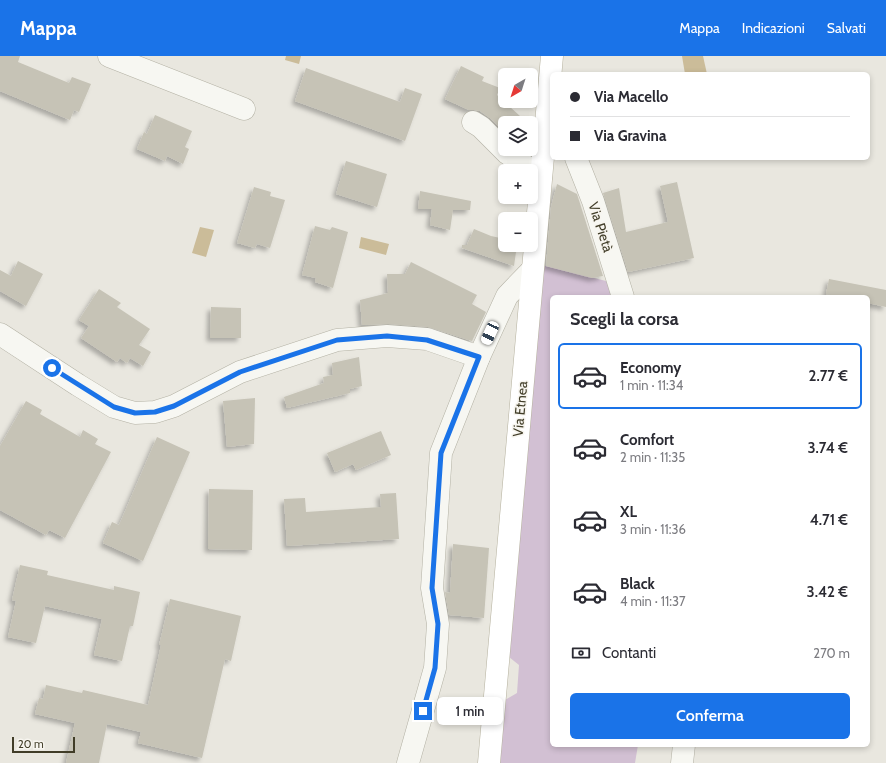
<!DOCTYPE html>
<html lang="it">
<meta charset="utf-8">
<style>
body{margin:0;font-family:Cabin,sans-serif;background:#f7f7f7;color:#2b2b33;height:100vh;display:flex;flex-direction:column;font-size:15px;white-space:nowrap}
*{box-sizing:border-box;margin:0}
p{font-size:13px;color:#7c7c81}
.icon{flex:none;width:22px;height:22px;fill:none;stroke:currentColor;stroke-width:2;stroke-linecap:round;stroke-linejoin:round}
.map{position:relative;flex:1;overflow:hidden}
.side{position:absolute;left:550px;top:239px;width:320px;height:452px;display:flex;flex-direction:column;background:#fff;border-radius:6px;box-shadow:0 2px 6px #0003}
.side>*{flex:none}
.top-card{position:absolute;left:550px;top:16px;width:320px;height:88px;border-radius:6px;box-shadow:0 2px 6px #0003;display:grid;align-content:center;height:88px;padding:0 20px;background:#fff}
.needle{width:26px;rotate:219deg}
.fabs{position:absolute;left:498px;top:12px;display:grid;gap:8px}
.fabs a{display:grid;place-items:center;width:40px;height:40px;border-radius:6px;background:#fff;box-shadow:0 2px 6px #0003;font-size:20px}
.scale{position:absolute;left:12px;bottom:10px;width:63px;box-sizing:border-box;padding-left:4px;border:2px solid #413d28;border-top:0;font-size:11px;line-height:14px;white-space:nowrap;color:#413d28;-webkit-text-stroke:3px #f7f5ef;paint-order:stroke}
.end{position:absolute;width:18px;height:18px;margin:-9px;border:5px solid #1a73e8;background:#fff;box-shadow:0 0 0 2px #fff}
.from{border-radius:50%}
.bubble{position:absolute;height:28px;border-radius:6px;background:#fff;box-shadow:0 2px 6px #0003;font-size:13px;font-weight:600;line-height:28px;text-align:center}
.car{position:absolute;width:12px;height:24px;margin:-12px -6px;border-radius:5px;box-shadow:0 0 3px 1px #0007;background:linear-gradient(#fff 24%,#345 0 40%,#fff 0 76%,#345 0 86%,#fff 0)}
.top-card b{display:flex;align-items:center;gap:14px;height:38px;font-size:15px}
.top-card b+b{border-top:1px solid #e1e1e2}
.top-card i{width:10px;height:10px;background:#2b2b33}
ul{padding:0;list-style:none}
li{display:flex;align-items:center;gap:12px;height:66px;margin:0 8px 6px;padding:0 12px;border:2px solid transparent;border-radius:6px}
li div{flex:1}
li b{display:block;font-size:15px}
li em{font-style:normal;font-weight:600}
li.active{border-color:#1a73e8}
li>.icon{width:36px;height:36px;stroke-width:1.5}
h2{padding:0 20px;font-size:18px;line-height:48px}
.pay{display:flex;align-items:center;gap:10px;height:44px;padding:0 20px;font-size:15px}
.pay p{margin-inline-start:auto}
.primary-button{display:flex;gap:8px;margin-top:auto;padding:8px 20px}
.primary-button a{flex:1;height:46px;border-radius:6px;background:#1a73e8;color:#fff;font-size:16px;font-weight:600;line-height:46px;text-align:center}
header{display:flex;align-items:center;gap:24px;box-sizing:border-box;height:56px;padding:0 20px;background:#1a73e8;color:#fff}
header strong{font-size:19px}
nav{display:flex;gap:22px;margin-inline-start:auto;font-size:14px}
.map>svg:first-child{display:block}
.green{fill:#d2c0d3}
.water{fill:#cbbc99}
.building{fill:#c6c3b6;filter:url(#shadow)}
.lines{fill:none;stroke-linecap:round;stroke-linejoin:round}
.minor-casing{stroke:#b3b1a4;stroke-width:23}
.major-casing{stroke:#b5b19e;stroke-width:23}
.minor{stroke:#f7f7f2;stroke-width:22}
.major{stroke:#fff;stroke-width:22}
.route{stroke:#1a73e8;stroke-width:5}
.labels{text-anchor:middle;stroke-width:3;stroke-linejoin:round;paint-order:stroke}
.street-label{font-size:14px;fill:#413d28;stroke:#f7f5ef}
</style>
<header>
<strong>Mappa</strong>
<nav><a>Mappa</a><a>Indicazioni</a><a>Salvati</a></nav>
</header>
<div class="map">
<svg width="886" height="707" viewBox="0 0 886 707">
<defs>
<filter id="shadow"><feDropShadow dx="-3.5" dy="3.5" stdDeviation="2" flood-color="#0004"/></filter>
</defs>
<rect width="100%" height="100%" fill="#e9e7df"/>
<polygon class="green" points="542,209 610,226 615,241 552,241 552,689 638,689 635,707 500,707 505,644 517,637 519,609 509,601"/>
<g class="water">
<polygon points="286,0 301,0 299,8 285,4"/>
<polygon points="682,0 703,0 707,18 685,18"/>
<polygon points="200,171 214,174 206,201 192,197"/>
<polygon points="361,181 389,188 386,199 359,192"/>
</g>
<g class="building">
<polygon points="0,0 20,0 18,6 69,27 72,21 91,28 79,56 74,54 70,64 0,35"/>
<polygon points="461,10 484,21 482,25 500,32 497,39 520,60 530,60 529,67 505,67 505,77 490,62 480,55 474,54 469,54 445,43"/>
<polygon points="306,12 400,46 405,32 422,38 405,85 295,45"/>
<polygon points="155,59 192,75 185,91 189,93 183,108 167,100 165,105 137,93 144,76 147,78"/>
<polygon points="346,105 387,118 377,151 336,138"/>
<polygon points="677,126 694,202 628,216 603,137 619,132 626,176 668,166 660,130"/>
<polygon points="557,128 577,138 603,220 592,222 546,210 551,151"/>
<polygon points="254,131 271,136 270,140 285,144 270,192 257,188 255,192 237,187"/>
<polygon points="420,135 471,145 470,154 453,154 450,174 430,169 432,153 418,153"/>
<polygon points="315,170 330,174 332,171 348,176 333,232 315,226 316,222 302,219"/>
<polygon points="474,173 491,180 505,183 505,189 517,189 514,210 462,192 462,189 467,189"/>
<polygon points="18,205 43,218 26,250 0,235 0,214 11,220"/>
<polygon points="411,206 477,239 472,248 486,256 472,285 428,271 388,268 362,269 360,244 388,237 387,218 405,218"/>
<polygon points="829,223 886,234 886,251 868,247 868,241 840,241 826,238"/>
<polygon points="99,233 121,247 117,251 150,273 139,289 151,296 143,310 130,302 127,307 120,302 117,306 81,282 89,270 79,264"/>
<polygon points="211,251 241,252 241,282 210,282"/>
<polygon points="359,301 362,330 350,333 350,337 287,352 284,341 324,327 323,321 333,319 332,307"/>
<polygon points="255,342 254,388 227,391 223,345"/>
<polygon points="26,345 42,354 40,358 80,381 83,374 98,383 95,388 111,396 65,482 49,474 46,479 0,454 0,390"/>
<polygon points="381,375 391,399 356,414 353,408 335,416 327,397"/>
<polygon points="157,381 190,396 143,505 103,487 112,466 119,469"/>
<polygon points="209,433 253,434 252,494 208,493"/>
<polygon points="396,437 399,483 287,490 284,443 305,442 306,456 381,451 380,438"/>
<polygon points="453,488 489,492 484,562 449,559 445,536 450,537"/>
<polygon points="20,509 48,515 47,519 114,534 114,530 140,536 133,570 130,570 122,605 94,599 102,563 45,550 36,587 8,581 16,545 12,544"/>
<polygon points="170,543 241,560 231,605 225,603 202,702 138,687 141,676 107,668 99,707 66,707 75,667 35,658 39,642 43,643 46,629 82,637 83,634 148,649 161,589 159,589 162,577"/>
</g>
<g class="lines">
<defs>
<g id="minor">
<polyline points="109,0 244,53"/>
<polyline points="473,66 481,71 507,97 541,121"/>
<polyline points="576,102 593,145 623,241"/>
<polyline points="0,278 78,329 114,351 135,357 155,356 174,350 240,316 337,284 387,280 427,283 479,301"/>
<polyline points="408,707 435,612 438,568 432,532 441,397 479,301 507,240 532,214"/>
<polyline points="682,707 684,689"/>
</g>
<polyline id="major" points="489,707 552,0"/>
</defs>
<use href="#minor" class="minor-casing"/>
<use href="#major" class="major-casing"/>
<use href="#minor" class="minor"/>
<use href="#major" class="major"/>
</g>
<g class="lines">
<polyline class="route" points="52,312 114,351 135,357 155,356 174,350 240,316 337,284 387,280 427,284 479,301 441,397 432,532 438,568 435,612 423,655"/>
</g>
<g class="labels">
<g class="street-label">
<text transform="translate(601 171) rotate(72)" y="5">Via Pietà</text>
<text transform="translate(520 353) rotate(-85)" y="5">Via Etnea</text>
</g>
</g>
</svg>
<div class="fabs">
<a><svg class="needle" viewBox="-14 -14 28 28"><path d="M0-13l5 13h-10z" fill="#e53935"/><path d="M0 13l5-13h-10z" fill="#7c7c81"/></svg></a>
<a><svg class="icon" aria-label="layers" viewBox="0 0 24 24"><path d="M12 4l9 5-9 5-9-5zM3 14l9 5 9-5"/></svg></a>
<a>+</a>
<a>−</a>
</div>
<div class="scale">20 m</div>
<i class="end from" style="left:52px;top:312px"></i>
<i class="end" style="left:423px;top:655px"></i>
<div class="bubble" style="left:437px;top:641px;width:66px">1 min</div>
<i class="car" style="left:490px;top:277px;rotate:205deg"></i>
<div class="top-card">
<b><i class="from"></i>Via Macello</b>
<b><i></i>Via Gravina</b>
</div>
<section class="side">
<h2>Scegli la corsa</h2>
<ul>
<li class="active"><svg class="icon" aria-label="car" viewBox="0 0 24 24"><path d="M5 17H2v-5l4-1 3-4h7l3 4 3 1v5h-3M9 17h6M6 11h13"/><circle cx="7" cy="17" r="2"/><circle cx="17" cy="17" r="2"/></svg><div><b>Economy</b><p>1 min · 11:34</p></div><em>2.77 €</em></li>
<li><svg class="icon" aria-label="car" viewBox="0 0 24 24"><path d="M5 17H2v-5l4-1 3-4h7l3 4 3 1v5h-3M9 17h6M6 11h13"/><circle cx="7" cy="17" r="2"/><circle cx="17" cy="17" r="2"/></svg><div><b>Comfort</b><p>2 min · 11:35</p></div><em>3.74 €</em></li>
<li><svg class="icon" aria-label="car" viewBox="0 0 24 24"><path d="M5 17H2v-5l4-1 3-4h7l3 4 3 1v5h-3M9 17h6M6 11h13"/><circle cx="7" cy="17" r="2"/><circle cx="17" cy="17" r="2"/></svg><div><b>XL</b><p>3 min · 11:36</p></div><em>4.71 €</em></li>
<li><svg class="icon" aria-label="car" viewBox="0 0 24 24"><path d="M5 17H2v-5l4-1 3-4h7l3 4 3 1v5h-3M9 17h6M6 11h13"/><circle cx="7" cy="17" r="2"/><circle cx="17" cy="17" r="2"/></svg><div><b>Black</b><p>4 min · 11:37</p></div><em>3.42 €</em></li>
</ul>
<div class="pay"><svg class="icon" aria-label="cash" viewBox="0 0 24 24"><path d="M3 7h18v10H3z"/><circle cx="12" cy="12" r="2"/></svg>Contanti<p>270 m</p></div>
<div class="primary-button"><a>Conferma</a></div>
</section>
</div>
